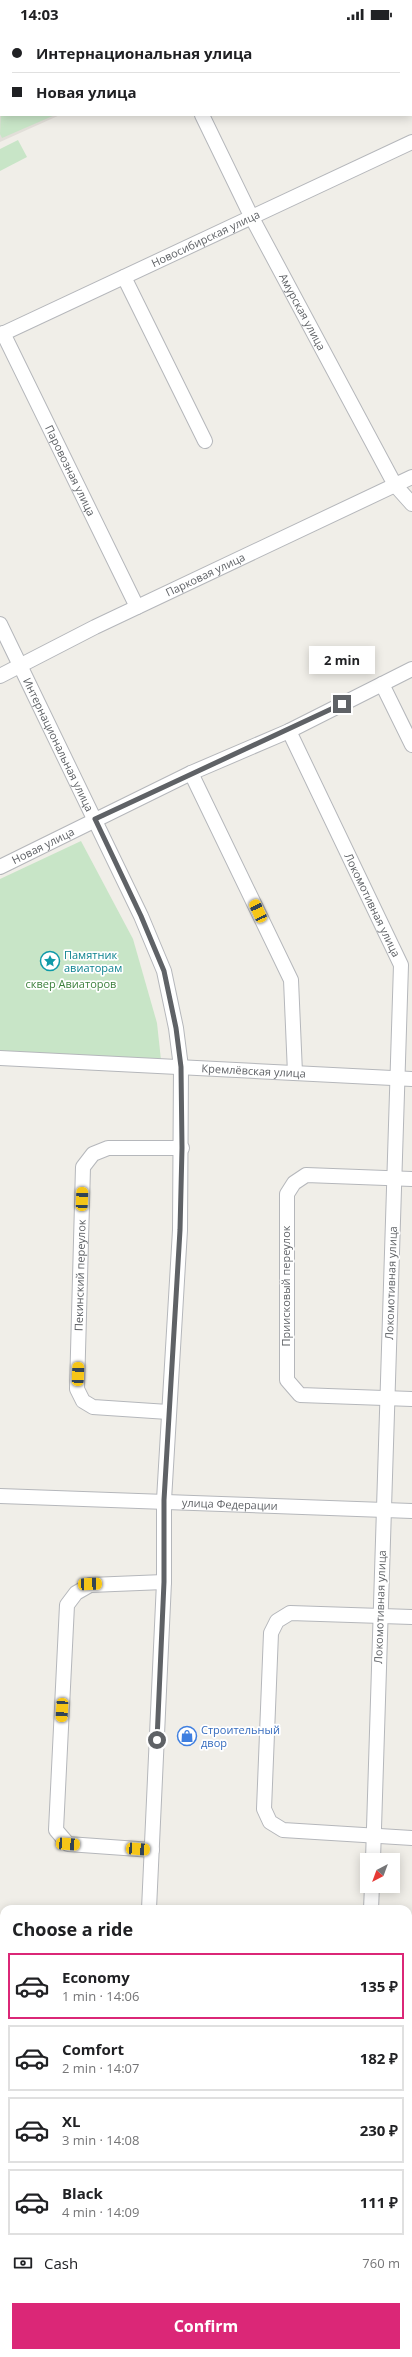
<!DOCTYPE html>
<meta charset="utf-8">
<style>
body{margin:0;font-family:"Open Sans",sans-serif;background:#f2f2f2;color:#202124;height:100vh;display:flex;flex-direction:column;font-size:15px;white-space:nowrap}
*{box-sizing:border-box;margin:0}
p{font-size:13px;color:#757577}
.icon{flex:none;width:22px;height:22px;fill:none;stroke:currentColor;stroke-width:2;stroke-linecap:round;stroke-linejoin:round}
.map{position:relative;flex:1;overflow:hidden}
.panel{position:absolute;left:0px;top:1877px;width:412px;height:452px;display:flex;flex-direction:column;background:#fff;border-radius:12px 12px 0 0;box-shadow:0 2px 10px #0003}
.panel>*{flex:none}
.guide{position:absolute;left:0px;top:0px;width:412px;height:88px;box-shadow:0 2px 10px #0003;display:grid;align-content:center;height:88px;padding:0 12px;background:#fff}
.needle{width:26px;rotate:221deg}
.controls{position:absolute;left:360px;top:1825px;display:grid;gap:8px}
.controls a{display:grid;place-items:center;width:40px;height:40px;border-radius:0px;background:#fff;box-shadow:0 2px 10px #0003;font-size:20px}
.end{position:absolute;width:18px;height:18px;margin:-9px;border:5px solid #5f6266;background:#fff;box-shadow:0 0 0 2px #fff}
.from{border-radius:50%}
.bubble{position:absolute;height:28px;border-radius:0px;background:#fff;box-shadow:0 2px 10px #0003;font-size:13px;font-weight:700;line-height:28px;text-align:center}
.car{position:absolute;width:12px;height:24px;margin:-12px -6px;border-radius:5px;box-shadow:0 0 3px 1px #0007;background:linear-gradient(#f5c518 24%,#345 0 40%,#f5c518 0 76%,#345 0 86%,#f5c518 0)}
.guide b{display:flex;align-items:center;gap:14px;height:38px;font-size:15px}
.guide b+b{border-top:1px solid #e0e0e0}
.guide i{width:10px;height:10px;background:#202124}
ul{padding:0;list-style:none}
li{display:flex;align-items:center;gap:12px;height:66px;margin:0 8px 6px;padding:0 4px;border:2px solid #e0e0e0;border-radius:0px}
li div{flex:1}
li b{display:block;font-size:15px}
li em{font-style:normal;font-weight:700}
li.current{border-color:#db2777}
li>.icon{width:36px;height:36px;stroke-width:1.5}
h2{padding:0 12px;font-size:18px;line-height:48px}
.pay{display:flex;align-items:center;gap:10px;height:44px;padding:0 12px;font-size:15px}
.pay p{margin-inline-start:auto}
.button{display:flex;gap:8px;margin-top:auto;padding:8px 12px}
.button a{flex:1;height:46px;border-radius:0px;background:#db2777;color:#fff;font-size:16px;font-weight:700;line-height:46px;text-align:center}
.status{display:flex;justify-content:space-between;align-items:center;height:28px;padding:0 20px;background:#fff;direction:ltr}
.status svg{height:11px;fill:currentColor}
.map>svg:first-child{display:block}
.education{fill:#e2dfd9}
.green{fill:#c8e5c7}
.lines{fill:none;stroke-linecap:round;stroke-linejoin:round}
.minor-casing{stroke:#b5b7bb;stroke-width:16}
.minor{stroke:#fff;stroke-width:14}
.route{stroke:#5f6266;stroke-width:5}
.labels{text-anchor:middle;stroke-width:3.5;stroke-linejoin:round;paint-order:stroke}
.street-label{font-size:11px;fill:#5f6266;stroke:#fff}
.culture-label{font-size:11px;fill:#0d838f;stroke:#fff;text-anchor:start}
.park-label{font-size:11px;fill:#3d803d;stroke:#fff}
.shop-label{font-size:11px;fill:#366cbe;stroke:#fff;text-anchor:start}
</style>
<div class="status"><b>14:03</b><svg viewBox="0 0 49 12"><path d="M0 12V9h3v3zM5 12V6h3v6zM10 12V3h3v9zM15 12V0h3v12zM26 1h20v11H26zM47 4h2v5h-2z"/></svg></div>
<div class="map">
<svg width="412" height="2329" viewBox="0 0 412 2329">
<rect width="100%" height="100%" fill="#f0eee8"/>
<polygon class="education" points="0,0 36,1 1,1 1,87 60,87 0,114"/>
<g class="green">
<polygon points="280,0 395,0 280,1"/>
<polygon points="1,84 1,87 55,87 2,110 0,106"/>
<polygon points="18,112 27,129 0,143 0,121"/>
<polygon points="81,813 133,911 157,995 161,1032 0,1023 0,851"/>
<polygon points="1,2058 4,2058 4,2120 0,2120"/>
</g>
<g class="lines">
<defs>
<g id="minor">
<polyline points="161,0 162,1"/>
<path id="s1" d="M202 87 251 188 395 457 412 476"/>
<polyline points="124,249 205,413"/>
<path id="s2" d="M3 305 137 579"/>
<path id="s3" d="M0 307 412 114"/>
<path id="s4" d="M0 596 141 888 164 943 176 1000 181 1039 180 1202 164 1472V1554L149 1881"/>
<path id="s5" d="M0 648 95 599 412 449"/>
<polyline points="382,656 412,717"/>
<path id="s6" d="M289 703 401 937 373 1832"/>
<polyline points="191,745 291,952 295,1045"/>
<path id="s7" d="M0 839 191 745 289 703 412 641"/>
<path id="s8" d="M0 1030 412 1051"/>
<polyline points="412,1151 306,1147 294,1155 287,1166 287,1352 300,1367 412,1371"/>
<path id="s9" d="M168 1384 93 1379 83 1373 77 1361 83 1139 93 1126 108 1120H182"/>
<path id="s10" d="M0 1468 412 1483"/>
<polyline points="412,1589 290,1585 277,1593 271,1605 264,1781 270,1794 283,1802 412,1810"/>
<polyline points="152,1822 68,1816 56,1802 67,1577 76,1565 90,1557 164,1554"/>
<polyline points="371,1881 372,1858"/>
<polyline points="0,1906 4,1906"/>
<polyline points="408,1924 412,1924"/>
<polyline points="133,2329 133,2325"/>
<polyline points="356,2329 356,2325"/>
</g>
</defs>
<use href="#minor" class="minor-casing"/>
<use href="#minor" class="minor"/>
</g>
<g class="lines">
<polyline class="route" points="157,1712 164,1554 164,1472 180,1202 182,1120 181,1039 176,1000 164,943 141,888 95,791 342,676"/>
</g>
<defs>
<symbol id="sight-ring" viewBox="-11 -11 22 22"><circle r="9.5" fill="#fff" stroke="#0f9aa8" stroke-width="1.5"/><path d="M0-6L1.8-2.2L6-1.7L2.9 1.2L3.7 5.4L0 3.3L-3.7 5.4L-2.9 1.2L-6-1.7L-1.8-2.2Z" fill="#0f9aa8"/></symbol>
<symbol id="shop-ring" viewBox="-11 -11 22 22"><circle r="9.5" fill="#fff" stroke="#3f7fe0" stroke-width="1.5"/><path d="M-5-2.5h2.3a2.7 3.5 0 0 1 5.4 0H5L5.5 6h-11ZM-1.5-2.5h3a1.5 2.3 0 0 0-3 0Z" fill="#3f7fe0"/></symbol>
</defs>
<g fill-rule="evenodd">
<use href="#sight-ring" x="39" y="922" width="22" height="22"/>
<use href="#shop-ring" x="176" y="1697" width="22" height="22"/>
</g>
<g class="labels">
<g class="street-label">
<text dy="4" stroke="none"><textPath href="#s3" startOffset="227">Новосибирская улица</textPath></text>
<text dy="4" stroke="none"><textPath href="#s1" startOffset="221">Амурская улица</textPath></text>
<text dy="4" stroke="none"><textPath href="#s2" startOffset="153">Паровозная улица</textPath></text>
<text dy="4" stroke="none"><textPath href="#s5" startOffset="229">Парковая улица</textPath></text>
<text dy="4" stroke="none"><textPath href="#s4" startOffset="134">Интернациональная улица</textPath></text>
<text dy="4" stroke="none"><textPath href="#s7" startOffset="48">Новая улица</textPath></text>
<text dy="4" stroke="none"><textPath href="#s6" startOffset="193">Локомотивная улица</textPath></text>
<text dy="4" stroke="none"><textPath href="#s8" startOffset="254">Кремлёвская улица</textPath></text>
<text dy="4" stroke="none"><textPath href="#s9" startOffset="214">Пекинский переулок</textPath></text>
<text transform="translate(391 1255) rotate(-88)" y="4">Локомотивная улица</text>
<text transform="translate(286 1258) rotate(-90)" y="4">Приисковый переулок</text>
<text dy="4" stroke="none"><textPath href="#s10" startOffset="230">улица Федерации</textPath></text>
<text transform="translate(380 1579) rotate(-88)" y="4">Локомотивная улица</text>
</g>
<g class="culture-label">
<text x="64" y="931">Памятник<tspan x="64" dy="13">авиаторам</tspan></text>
</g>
<g class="park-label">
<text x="71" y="960">сквер Авиаторов</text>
</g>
<g class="shop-label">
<text x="201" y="1706">Строительный<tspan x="201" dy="13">двор</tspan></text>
</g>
</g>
</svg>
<div class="controls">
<a><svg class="needle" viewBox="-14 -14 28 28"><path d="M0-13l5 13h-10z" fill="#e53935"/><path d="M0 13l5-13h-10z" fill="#757577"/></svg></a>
</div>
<i class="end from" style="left:157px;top:1712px"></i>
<i class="end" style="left:342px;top:676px"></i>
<div class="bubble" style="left:309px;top:618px;width:66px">2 min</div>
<i class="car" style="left:258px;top:883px;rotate:335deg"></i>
<i class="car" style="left:82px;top:1171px;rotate:2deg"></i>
<i class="car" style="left:78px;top:1346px;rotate:2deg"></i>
<i class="car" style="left:90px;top:1556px;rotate:88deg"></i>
<i class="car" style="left:62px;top:1682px;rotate:183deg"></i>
<i class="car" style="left:68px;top:1816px;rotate:94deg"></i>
<i class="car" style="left:138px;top:1821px;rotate:94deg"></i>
<div class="guide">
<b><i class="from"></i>Интернациональная улица</b>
<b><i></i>Новая улица</b>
</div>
<section class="panel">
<h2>Choose a ride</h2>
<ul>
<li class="current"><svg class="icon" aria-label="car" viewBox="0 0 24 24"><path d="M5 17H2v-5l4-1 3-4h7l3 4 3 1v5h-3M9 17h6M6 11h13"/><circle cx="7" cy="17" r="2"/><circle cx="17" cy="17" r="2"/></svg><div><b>Economy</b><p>1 min · 14:06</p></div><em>135 ₽</em></li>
<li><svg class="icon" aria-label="car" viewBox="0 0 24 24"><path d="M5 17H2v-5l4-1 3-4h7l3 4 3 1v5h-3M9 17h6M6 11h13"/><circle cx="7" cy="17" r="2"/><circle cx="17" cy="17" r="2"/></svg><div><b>Comfort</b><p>2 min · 14:07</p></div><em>182 ₽</em></li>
<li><svg class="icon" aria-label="car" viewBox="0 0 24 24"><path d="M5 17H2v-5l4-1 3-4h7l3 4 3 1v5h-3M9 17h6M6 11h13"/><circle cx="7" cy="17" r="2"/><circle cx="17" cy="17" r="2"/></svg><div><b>XL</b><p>3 min · 14:08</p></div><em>230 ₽</em></li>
<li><svg class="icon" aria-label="car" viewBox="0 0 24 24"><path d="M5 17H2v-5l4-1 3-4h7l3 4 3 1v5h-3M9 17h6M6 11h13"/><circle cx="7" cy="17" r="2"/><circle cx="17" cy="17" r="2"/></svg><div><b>Black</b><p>4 min · 14:09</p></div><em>111 ₽</em></li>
</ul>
<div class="pay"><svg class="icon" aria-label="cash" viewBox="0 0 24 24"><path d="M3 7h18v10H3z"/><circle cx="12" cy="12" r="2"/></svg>Cash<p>760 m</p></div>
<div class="button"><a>Confirm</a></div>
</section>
</div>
